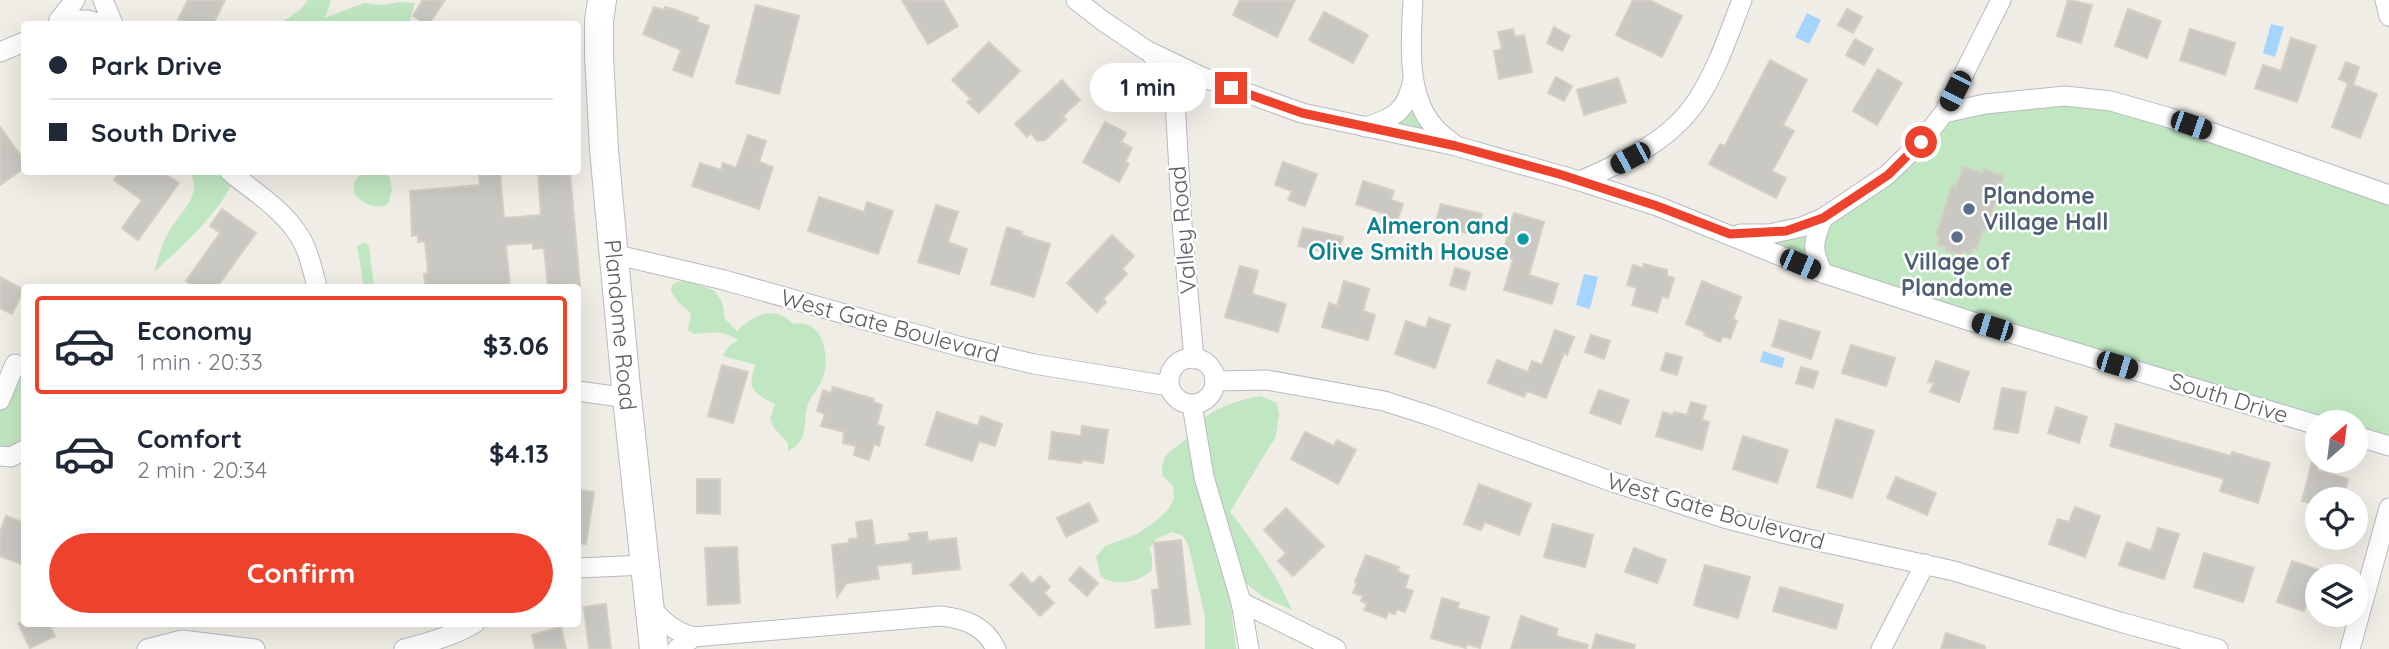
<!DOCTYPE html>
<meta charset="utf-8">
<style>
body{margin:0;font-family:Quicksand,sans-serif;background:#f2f2f3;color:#1f2937;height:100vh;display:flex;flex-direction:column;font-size:26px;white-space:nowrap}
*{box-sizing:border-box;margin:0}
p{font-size:23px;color:#747a83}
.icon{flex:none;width:38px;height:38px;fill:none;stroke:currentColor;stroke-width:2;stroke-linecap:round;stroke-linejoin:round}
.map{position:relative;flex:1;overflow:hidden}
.drawer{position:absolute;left:21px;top:284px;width:560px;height:343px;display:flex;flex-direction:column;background:#fff;border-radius:7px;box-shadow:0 7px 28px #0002}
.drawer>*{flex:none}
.guide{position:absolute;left:21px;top:21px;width:560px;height:154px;border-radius:7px;box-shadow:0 7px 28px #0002;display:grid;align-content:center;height:154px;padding:0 28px;background:#fff}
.needle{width:46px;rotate:28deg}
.controls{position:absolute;left:2305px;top:410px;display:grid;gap:14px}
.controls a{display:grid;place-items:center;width:63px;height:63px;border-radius:50%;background:#fff;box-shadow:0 7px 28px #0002;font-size:35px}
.end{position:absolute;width:32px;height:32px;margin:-16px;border:9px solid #ed432d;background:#fff;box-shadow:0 0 0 4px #fff}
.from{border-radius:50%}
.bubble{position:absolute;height:49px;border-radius:24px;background:#fff;box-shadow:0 7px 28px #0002;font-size:23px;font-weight:700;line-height:49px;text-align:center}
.car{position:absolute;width:21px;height:42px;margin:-21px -10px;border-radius:9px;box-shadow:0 0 5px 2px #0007;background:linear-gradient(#222 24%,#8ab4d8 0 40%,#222 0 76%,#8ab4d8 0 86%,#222 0)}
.guide b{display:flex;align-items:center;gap:24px;height:66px;font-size:26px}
.guide b+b{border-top:2px solid #e0e1e3}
.guide i{width:18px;height:18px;background:#1f2937}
ul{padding:12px 0 0;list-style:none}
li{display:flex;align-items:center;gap:21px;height:98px;margin:0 14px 10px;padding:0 14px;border:4px solid transparent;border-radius:7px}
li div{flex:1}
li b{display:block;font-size:26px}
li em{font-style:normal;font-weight:700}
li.selected{border-color:#ed432d}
li>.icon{width:63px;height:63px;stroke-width:1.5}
.cta{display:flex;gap:14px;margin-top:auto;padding:14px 28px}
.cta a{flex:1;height:80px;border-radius:42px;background:#ed432d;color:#fff;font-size:28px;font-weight:700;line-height:80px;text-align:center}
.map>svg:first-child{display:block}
.green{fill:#c1e7c2}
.water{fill:#a5d5ff}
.building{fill:#cac8c2;stroke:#d4cfc3;stroke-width:2}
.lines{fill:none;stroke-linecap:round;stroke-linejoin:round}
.street-casing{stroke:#b7babf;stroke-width:21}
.secondary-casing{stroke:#b8bbc1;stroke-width:30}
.street{stroke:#fff;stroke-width:19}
.secondary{stroke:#fff;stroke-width:28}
.route{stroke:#ed432d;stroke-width:9}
.service-dot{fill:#5c6f8a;stroke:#fff;stroke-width:2.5}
.culture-dot{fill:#0f9aa8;stroke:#fff;stroke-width:2.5}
.labels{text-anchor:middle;stroke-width:5;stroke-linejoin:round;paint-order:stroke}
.service-label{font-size:23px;font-weight:bold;fill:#4e5e75;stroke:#fff;text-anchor:start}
.culture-label{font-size:23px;font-weight:bold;fill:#0d838f;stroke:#fff;text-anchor:end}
.street-label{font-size:23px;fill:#5c6065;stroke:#fff}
</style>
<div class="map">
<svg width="2389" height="649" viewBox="0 0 2389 649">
<rect width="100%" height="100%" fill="#efede5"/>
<g class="green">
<polygon points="308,0 331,0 325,18 364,3 381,5 400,2 415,3 409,24 279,24 300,10"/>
<polygon points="2089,98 2389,195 2389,446 2356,436 2356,422 2317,422 1823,273 1817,232 1944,113"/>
<polygon points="1412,111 1415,111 1424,129 1398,123"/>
<path d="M189 172H237C223 211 184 244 154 272 158 260 161 246 167 235 177 215 206 194 189 172Z"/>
<path d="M361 172H388L392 190 388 204C375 211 364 203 354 194V183Z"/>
<polygon points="1808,233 1805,255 1774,242"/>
<polygon points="364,242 369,246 374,287 364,287 357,246"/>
<path d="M688 281 715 291 722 302 725 319 737 331C754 315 774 304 793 324 824 317 831 359 822 380 819 388 812 395 808 404 802 423 810 441 788 451V443L774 428 770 419 775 404C755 395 745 388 756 365L723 356 729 346 739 340C718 329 716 333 694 334L688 330 691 313 678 302 671 291 672 285 676 282Z"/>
<polygon points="15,364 24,369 24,450 0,456 0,400"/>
<path d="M1260 396 1277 403 1279 415 1276 436 1230 512C1254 542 1276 574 1292 610L1265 598 1240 579 1230 600 1236 649H1205V616L1188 544 1182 535 1172 532 1156 539 1149 549 1152 555V570C1139 583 1116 586 1101 577L1096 557 1105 546 1137 534 1155 522 1168 510 1174 498 1173 486 1162 475C1162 449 1173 452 1189 437 1196 431 1200 421 1208 415 1223 405 1243 399 1260 396Z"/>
</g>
<g class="water">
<polygon points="1807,13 1821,20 1809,44 1795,37"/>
<polygon points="2271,24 2284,27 2275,57 2263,53"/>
<polygon points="1584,274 1598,277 1590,309 1576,305"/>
<polygon points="1763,351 1785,358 1782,368 1760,362"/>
</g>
<g class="building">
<polygon points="188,0 225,0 213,24 188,24 178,19"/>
<polygon points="423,0 445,0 429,24 425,24 413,16"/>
<polygon points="902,0 943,0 958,26 928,44"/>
<polygon points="1240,0 1295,0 1277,37 1233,15"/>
<polygon points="1633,0 1649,0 1682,16 1662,57 1616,35"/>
<polygon points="2068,0 2092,5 2081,43 2057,36"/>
<polygon points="756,5 799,16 779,94 736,83"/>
<polygon points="654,7 664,10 665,7 676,10 698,18 697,22 709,26 692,77 673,70 681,50 643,34"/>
<polygon points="1847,9 1862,17 1853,33 1838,25"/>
<polygon points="2128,9 2161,21 2147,58 2115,46"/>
<polygon points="1324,12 1368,35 1353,63 1309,40"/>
<polygon points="1554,27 1570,36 1562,51 1547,43"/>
<polygon points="1513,29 1515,37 1524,35 1532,72 1499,79 1494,51 1502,49 1498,32"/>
<polygon points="2190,29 2235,43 2225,75 2180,60"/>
<polygon points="2291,38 2316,46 2297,102 2255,88 2263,65 2281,71"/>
<polygon points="1855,39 1873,49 1864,65 1846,55"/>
<polygon points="989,42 1020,71 979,113 967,102 971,99 952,80"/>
<polygon points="1770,60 1807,80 1783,125 1794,131 1772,171 1786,178 1776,198 1709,164 1720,144 1725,146"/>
<polygon points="2346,62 2359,67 2353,85 2377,94 2360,138 2332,127 2348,83 2339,79"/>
<polygon points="1878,69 1902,83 1877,125 1853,111"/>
<polygon points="1556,77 1572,86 1564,101 1548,93"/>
<polygon points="1618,78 1626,102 1584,115 1577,90"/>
<polygon points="1062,80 1080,100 1063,116 1066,120 1045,140 1037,141 1031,133 1027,137 1015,124"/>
<polygon points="1105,122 1126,133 1121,142 1132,148 1125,162 1129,164 1119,182 1083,162"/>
<polygon points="0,127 24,160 24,168 0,185"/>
<polygon points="748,135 766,141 759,162 773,167 759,209 692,186 700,163 721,170 723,163 736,168"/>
<polygon points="1283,162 1317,174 1305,206 1288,200 1292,191 1275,185"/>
<polygon points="1963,167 1983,173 1984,169 2004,176 1986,231 1983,230 1977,249 1972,248 1971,254 1962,251 1961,255 1945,250 1946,247 1937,245 1940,237 1936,236 1952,185 1956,187"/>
<polygon points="120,172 162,172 179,183 138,240 122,228 142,200 114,180"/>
<polygon points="538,172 570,172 580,286 548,287 544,248 533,249 533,243 506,245 510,287 426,287 424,274 428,273 425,241 418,242 418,235 412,236 410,191 480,185 479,175 500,173 504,218 541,215"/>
<polygon points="1363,181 1394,191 1391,200 1403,204 1392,236 1377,232 1383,213 1356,204"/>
<polygon points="819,197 864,212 867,202 893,211 878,254 808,231"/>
<polygon points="1441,204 1482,214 1476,235 1435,225"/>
<polygon points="936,205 958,212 948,242 967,249 959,274 918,262"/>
<polygon points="222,209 256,233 217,287 194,287 186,281 220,233 210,226"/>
<polygon points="1514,213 1544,222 1529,275 1558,284 1552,304 1504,290 1513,259 1502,256"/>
<polygon points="1007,227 1022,232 1021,235 1050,244 1034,297 991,284"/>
<polygon points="1303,228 1343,237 1338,255 1298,246"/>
<polygon points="1112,235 1134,256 1122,269 1127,274 1103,299 1106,302 1097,312 1067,283"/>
<polygon points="1644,264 1667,270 1667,276 1674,278 1668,298 1662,296 1657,312 1632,305 1637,288 1627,285 1633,265 1643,268"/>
<polygon points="1240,266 1258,271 1252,294 1286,304 1278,332 1225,317"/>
<polygon points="1455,268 1470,272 1465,290 1450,285"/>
<polygon points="0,277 24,290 12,314 0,308"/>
<polygon points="1344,281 1369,289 1363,311 1375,315 1368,340 1322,327 1329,303 1337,306"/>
<polygon points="1702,281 1741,297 1733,319 1737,321 1730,339 1723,336 1720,342 1704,335 1705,332 1686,324"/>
<polygon points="1429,318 1450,325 1435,368 1395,354 1406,321 1426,328"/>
<polygon points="1780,320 1820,332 1811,359 1772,346"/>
<polygon points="1555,330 1574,337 1567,355 1564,353 1546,398 1527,391 1524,397 1488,383 1497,360 1528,372 1532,361 1542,365"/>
<polygon points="1591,335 1610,341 1604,359 1585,352"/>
<polygon points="1851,345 1895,358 1886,386 1842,373"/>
<polygon points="1666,353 1682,357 1677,375 1661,370"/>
<polygon points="1936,361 1969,372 1959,402 1930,392 1934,383 1928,382"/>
<polygon points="722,365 748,372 733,423 708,416"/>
<polygon points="1801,367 1818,372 1813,388 1796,383"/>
<polygon points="833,387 874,399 873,402 882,405 877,425 884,427 879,446 874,444 869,460 854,455 856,446 843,443 844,432 821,426 825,414 817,411 823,390 831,393"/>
<polygon points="2002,388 2026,392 2018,433 1994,429"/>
<polygon points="1599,390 1629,400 1620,424 1590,413"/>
<polygon points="1691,402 1706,406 1702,420 1709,422 1702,450 1656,436 1663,412 1673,415 1674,412 1687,415"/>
<polygon points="2056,407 2087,417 2079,443 2048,433"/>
<polygon points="937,412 978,426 981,416 1002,424 995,446 979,441 972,461 926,445"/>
<polygon points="1836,419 1874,431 1852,498 1817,487"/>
<polygon points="2116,424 2231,456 2232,452 2270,463 2258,503 2220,491 2224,479 2110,446"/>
<polygon points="1082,426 1108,430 1103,463 1082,460 1081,463 1049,459 1052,432 1081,436"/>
<polygon points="1305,432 1334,446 1337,440 1356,450 1338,484 1291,459"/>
<polygon points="1743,436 1788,450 1777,483 1733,469"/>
<polygon points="2312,462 2317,462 2317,470 2348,479 2343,499 2317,499 2317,505 2302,501"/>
<polygon points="1896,477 1936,493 1927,515 1887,498"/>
<polygon points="697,479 720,479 720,514 697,513"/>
<polygon points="1479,484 1531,504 1519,535 1485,522 1481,530 1464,524"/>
<polygon points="578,490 594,492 586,544 578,543"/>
<polygon points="1089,503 1098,521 1066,537 1057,518"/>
<polygon points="2075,507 2100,516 2085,557 2049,544 2058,519 2069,522"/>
<polygon points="1286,508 1324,546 1293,576 1278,561 1286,553 1264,530"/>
<polygon points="6,516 24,523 24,565 0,556 0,532"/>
<polygon points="872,520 875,545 910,541 909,534 927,532 928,541 956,538 960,569 913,574 912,562 877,566 879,579 847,583 837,597 832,545 849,543 849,539 858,538 856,522"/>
<polygon points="1553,524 1593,535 1585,567 1544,557"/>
<polygon points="2158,528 2179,534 2164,579 2119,565 2127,542 2151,551"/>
<polygon points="1181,540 1190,624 1156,628 1152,590 1159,589 1154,543"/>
<polygon points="737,547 740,603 708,605 705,548"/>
<polygon points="1634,548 1666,560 1657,583 1625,572"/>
<polygon points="2204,553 2254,568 2243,602 2194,587"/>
<polygon points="1366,555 1399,567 1397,571 1409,576 1405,588 1413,591 1405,612 1397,609 1395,614 1388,612 1386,618 1364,610 1367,604 1361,601 1363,596 1353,593 1357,583 1355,582"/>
<polygon points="2292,561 2319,570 2304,611 2277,602"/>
<polygon points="1705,565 1750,577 1738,618 1694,605"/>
<polygon points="1080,567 1098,583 1087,596 1069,580"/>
<polygon points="1022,573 1032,584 1040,576 1050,587 1044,593 1054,603 1040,616 1010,585"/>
<polygon points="1780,587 1843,605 1836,629 1773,611"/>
<polygon points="1442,598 1459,603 1457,608 1489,617 1480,648 1467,644 1466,648 1431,638"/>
<polygon points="606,604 611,649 589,649 584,607"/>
<polygon points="1521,616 1558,629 1556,636 1588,645 1587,649 1511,649"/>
<polygon points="18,623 48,623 55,636 30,648"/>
<polygon points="561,627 566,649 535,649 532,635"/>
<polygon points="1946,633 1985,646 1985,649 1941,649"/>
<polygon points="1596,634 1635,645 1634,649 1592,649"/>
</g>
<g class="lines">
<defs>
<g id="street">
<polyline points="75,0 59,20 88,20 101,24"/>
<polyline points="103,0 113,24"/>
<polyline points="1076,0 1103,21 1146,50 1202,77 1302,113 1456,146 1580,181 1657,206 1823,273 1967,320 2317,425"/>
<path d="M1413 0C1411 38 1406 91 1431 123 1437 132 1447 139 1455 145"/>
<polyline points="2385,0 2389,16"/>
<polyline points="0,52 24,42"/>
<polyline points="1152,55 1164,70 1175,101 1182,224 1194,359"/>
<polyline points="1944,113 1985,104 2065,96 2111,101 2167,117 2389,195"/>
<path d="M1365 127C1395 118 1407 111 1413 79"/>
<path d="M230 172C252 190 279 207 296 231 308 247 312 268 317 287"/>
<path d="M1580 181C1624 162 1672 140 1698 99 1718 68 1729 33 1742 0"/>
<polyline points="1740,234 1769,234 1802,227 1823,218 1887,175 1921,142 1944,113 2001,0"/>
<polyline points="613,254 724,280 958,346 1034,364 1169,386"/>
<path d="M1823 273C1811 249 1813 242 1823 218"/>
<circle cx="1192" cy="381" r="23"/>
<polyline points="1215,381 1267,380 1384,401 1431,416 1613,482 1724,518 1786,534 1954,571 2120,622 2218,649"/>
<polyline points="578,391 627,398"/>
<polyline points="0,400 15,364"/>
<polyline points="1192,405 1204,477 1241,602 1249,649"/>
<polyline points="2356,436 2389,446"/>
<polyline points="0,456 11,457 24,450"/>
<polyline points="578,568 645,565"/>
<polyline points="1241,602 1336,649"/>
<path d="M649 605C662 621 674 632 694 637"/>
<polyline points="147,649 182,640 255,649"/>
<path d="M404 649C428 643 453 636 475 623"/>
<path d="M677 649 694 637 941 616C966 619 985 626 996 649"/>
<polyline points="1881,649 1925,564"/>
<polyline points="2350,649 2389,508"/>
</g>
<g id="secondary">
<path id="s1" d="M602 0 599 21V56L604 150 627 398 654 649"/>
</g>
</defs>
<use href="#street" class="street-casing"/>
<use href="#secondary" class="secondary-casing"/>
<use href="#street" class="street"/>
<use href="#secondary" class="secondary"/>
</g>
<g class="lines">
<polyline class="route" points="1231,88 1302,113 1456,146 1559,174 1657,206 1730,234 1786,231 1823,218 1888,175 1921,142"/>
</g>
<g class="service-dot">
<circle cx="1969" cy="209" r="7"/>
<circle cx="1957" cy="237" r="7"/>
</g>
<circle class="culture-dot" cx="1523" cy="239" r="7"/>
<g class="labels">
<g class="service-label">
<text x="1983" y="204">Plandome<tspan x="1983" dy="26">Village Hall</tspan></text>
<text x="1957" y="270" text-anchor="middle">Village of<tspan x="1957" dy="26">Plandome</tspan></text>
</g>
<g class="culture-label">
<text x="1509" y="234">Almeron and<tspan x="1509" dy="26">Olive Smith House</tspan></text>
</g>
<g class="street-label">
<text transform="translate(1183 230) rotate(-95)" y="8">Valley Road</text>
<text dy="8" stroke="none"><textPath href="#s1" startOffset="326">Plandome Road</textPath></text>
<text transform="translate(890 326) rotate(15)" y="8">West Gate Boulevard</text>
<text transform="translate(2229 398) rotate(17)" y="8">South Drive</text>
<text transform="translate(1716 511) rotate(16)" y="8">West Gate Boulevard</text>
</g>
</g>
</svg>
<div class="controls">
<a><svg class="needle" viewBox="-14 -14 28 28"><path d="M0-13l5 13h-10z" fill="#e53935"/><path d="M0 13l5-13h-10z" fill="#747a83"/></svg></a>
<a><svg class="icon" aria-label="locate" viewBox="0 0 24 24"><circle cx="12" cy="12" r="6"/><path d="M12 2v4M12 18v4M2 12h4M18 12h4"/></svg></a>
<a><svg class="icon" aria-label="layers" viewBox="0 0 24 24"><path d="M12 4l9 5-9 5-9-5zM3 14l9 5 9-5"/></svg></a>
</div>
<i class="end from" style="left:1921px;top:142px"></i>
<i class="end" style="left:1231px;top:88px"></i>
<div class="bubble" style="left:1090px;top:63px;width:116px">1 min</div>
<i class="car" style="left:1955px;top:91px;rotate:207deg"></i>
<i class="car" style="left:2191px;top:125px;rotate:109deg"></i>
<i class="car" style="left:1630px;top:158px;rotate:242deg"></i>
<i class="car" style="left:1800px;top:264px;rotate:113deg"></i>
<i class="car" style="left:1992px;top:327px;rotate:287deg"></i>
<i class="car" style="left:2117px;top:365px;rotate:107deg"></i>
<div class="guide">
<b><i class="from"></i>Park Drive</b>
<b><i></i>South Drive</b>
</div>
<section class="drawer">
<ul>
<li class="selected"><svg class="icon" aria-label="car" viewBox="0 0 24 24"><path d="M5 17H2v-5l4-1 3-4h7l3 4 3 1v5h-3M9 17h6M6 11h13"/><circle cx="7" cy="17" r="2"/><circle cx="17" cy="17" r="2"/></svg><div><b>Economy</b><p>1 min · 20:33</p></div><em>$3.06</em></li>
<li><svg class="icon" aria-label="car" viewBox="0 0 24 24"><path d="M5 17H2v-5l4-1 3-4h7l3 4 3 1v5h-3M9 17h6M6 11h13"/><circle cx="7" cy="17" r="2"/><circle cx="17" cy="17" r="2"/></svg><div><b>Comfort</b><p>2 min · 20:34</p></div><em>$4.13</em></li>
</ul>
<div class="cta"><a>Confirm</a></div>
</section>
</div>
